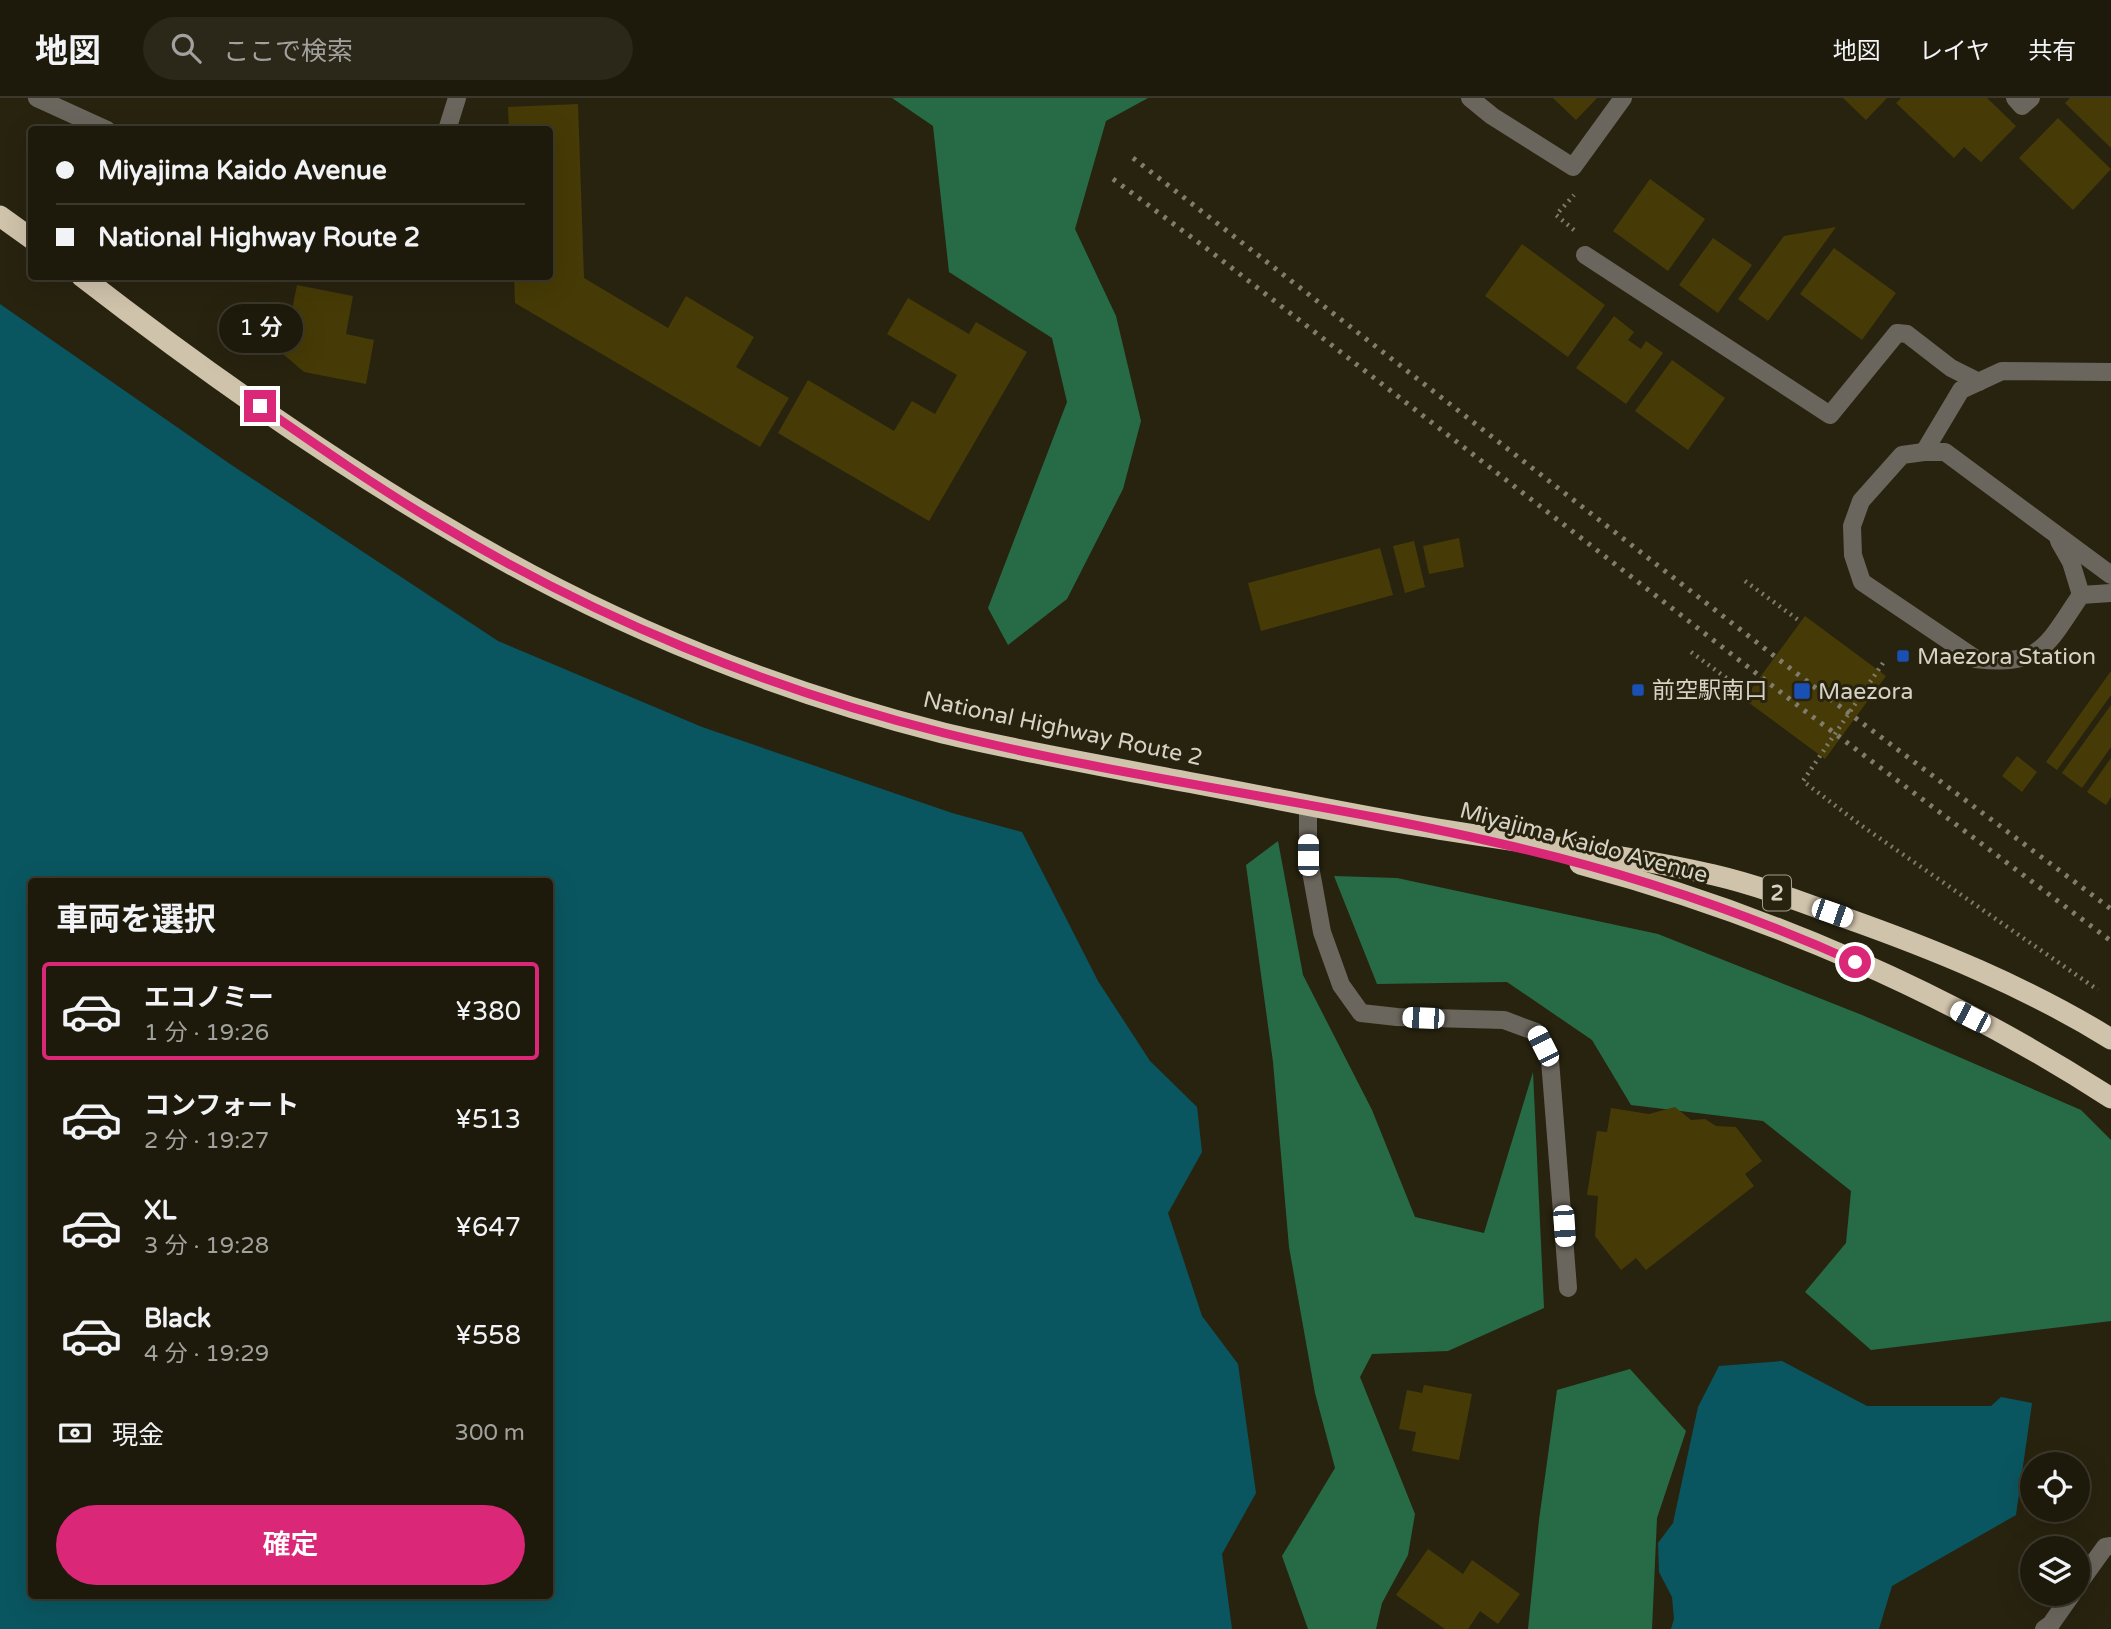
<!DOCTYPE html>
<html lang="ja">
<meta charset="utf-8">
<style>
body{margin:0;font-family:"Varela Round","Noto Sans JP",sans-serif;background:#2b2719;color:#f1f3f6;height:100vh;display:flex;flex-direction:column;font-size:26px;white-space:nowrap}
*{box-sizing:border-box;margin:0}
p{font-size:23px;color:#a1a19d}
.icon{flex:none;width:38px;height:38px;fill:none;stroke:currentColor;stroke-width:2;stroke-linecap:round;stroke-linejoin:round}
.map{position:relative;flex:1;overflow:hidden}
.details{position:absolute;left:28px;top:780px;width:525px;height:721px;display:flex;flex-direction:column;background:#1e1a0b;border-radius:7px;box-shadow:0 7px 28px #0002,0 0 0 2px #3c382c}
.details>*{flex:none}
.guide{position:absolute;left:28px;top:28px;width:525px;height:154px;border-radius:7px;box-shadow:0 7px 28px #0002,0 0 0 2px #3c382c;display:grid;align-content:center;height:154px;padding:0 28px;background:#1e1a0b}
.controls{position:absolute;left:2020px;top:1354px;display:grid;gap:14px}
.controls a{display:grid;place-items:center;width:70px;height:70px;border-radius:50%;background:#1e1a0b;box-shadow:0 7px 28px #0002,0 0 0 2px #3c382c;font-size:35px}
.end{position:absolute;width:32px;height:32px;margin:-16px;border:9px solid #db2777;background:#fff;box-shadow:0 0 0 4px #fff}
.from{border-radius:50%}
.bubble{position:absolute;height:49px;border-radius:24px;background:#1e1a0b;box-shadow:0 7px 28px #0002,0 0 0 2px #3c382c;font-size:23px;font-weight:600;line-height:49px;text-align:center}
.car{position:absolute;width:21px;height:42px;margin:-21px -10px;border-radius:9px;box-shadow:0 0 5px 2px #0007;background:linear-gradient(#fff 24%,#345 0 40%,#fff 0 76%,#345 0 86%,#fff 0)}
.guide b{display:flex;align-items:center;gap:24px;height:66px;font-size:26px}
.guide b+b{border-top:2px solid #3c382c}
.guide i{width:18px;height:18px;background:#f1f3f6}
ul{padding:0;list-style:none}
li{display:flex;align-items:center;gap:21px;height:98px;margin:0 14px 10px;padding:0 14px;border:4px solid transparent;border-radius:7px}
li div{flex:1}
li b{display:block;font-size:26px}
li em{font-style:normal;font-weight:600}
li.current{border-color:#db2777}
li>.icon{width:63px;height:63px;stroke-width:1.5}
h2{padding:0 28px;font-size:32px;line-height:84px}
.pay{display:flex;align-items:center;gap:18px;height:77px;padding:0 28px;font-size:26px}
.pay p{margin-inline-start:auto}
.action{display:flex;gap:14px;margin-top:auto;padding:14px 28px}
.action a{flex:1;height:80px;border-radius:42px;background:#db2777;color:#fff;font-size:28px;font-weight:600;line-height:80px;text-align:center}
header{display:flex;align-items:center;gap:42px;box-sizing:border-box;height:98px;padding:0 35px;background:#1e1a0b;border-bottom:2px solid #3c382c}
header strong{font-size:33px}
nav{display:flex;gap:38px;margin-inline-start:auto;font-size:24px}
.search{width:490px;height:63px;background:#2b2719;display:flex;align-items:center;gap:18px;box-sizing:border-box;padding:0 24px;border-radius:38px;color:#a1a19d;font-size:26px}
.map>svg:first-child{display:block}
.forest{fill:#266b46}
.water{fill:#0a5660;fill-rule:evenodd}
.building{fill:#463b06}
.lines{fill:none;stroke-linecap:round;stroke-linejoin:round}
.path{stroke:#7f7b6a;stroke-width:4.5;stroke-dasharray:2 5;stroke-linecap:butt}
.minor{stroke:#6b665d;stroke-width:18}
.highway{stroke:#d0c3ac;stroke-width:21}
.rail{stroke:#817d6d;stroke-width:5;stroke-dasharray:3.5 7;stroke-linecap:butt}
.route{stroke:#db2777;stroke-width:9}
.transit-dot{fill:#1a4fb4;stroke:#28230f;stroke-width:2.5}
.labels{text-anchor:middle;stroke-width:6;stroke-linejoin:round;paint-order:stroke}
.shield{fill:#28230f;stroke:#a29e8f;stroke-width:2}
.shield-label{font-size:21px;font-weight:bold;fill:#d6d3c6}
.poi-label{font-size:23px;fill:#d6d3c6;stroke:#28230f;text-anchor:start}
.street-label{font-size:23px;fill:#d6d3c6;stroke:#28230f}
</style>
<header>
<strong>地図</strong>
<div class="search"><svg class="icon" aria-label="search" viewBox="0 0 24 24"><circle cx="10" cy="10" r="6"/><path d="M15 15l6 6"/></svg>ここで検索</div>
<nav><a>地図</a><a>レイヤ</a><a>共有</a></nav>
</header>
<div class="map">
<svg width="2111" height="1531" viewBox="0 0 2111 1531">
<rect width="100%" height="100%" fill="#28230f"/>
<g class="forest">
<polygon points="892,0 1148,0 1106,23 1075,131 1116,218 1141,323 1123,391 1067,501 1008,547 988,510 1067,304 1052,240 949,174 933,28"/>
<polygon points="1278,743 1303,877 1372,1012 1415,1119 1484,1135 1533,974 1544,1210 1448,1253 1372,1256 1360,1279 1415,1416 1408,1457 1382,1505 1376,1531 1308,1531 1282,1458 1335,1370 1315,1295 1289,1149 1273,964 1246,767"/>
<polygon points="1334,778 1397,780 1658,836 1862,917 2081,1012 2111,1042 2111,1223 1871,1252 1805,1194 1846,1145 1851,1093 1763,1023 1631,1007 1592,942 1507,884 1377,886"/>
<polygon points="1630,1271 1686,1333 1657,1420 1652,1531 1528,1531 1539,1422 1557,1292"/>
</g>
<g class="water">
<path d="M0 206 230 366 498 543 702 629 952 715 1022 734 1098 883 1150 963 1197 1009 1202 1054 1168 1115 1202 1218 1238 1266 1256 1395 1222 1456 1232 1531H0ZM32 784H550V1498H32Z"/>
<polygon points="1782,1263 1867,1308 1991,1308 2001,1299 2032,1305 2016,1417 1892,1488 1879,1531 1671,1531 1674,1521 1672,1499 1659,1474 1658,1445 1673,1425 1698,1309 1719,1268"/>
</g>
<g class="building">
<polygon points="1553,0 1597,0 1576,22"/>
<polygon points="1843,0 1887,0 1866,22"/>
<polygon points="1901,0 1987,0 2016,28 1981,64 1964,49 1954,60 1896,5"/>
<polygon points="2070,0 2111,0 2111,50 2065,5"/>
<polygon points="578,6 584,180 668,230 686,198 754,239 736,269 789,300 760,349 515,205 514,178 550,178 550,32 509,32 508,9"/>
<polygon points="2058,20 2111,71 2073,112 2019,60"/>
<polygon points="1650,81 1705,121 1668,173 1613,133"/>
<polygon points="1836,129 1768,223 1738,201 1784,138"/>
<polygon points="1713,140 1752,167 1718,215 1679,187"/>
<polygon points="1522,146 1605,207 1568,259 1485,198"/>
<polygon points="1834,150 1896,195 1862,242 1800,196"/>
<polygon points="297,187 353,198 346,236 374,242 366,286 304,274 283,256"/>
<polygon points="908,200 969,236 976,224 1027,254 929,423 778,335 808,282 894,333 912,303 935,316 957,277 887,236"/>
<polygon points="1614,218 1634,234 1628,242 1641,251 1646,243 1663,255 1626,306 1576,270"/>
<polygon points="1672,262 1725,300 1688,352 1635,313"/>
<polygon points="1459,440 1464,469 1429,476 1423,448"/>
<polygon points="1414,443 1425,489 1405,495 1393,448"/>
<polygon points="1380,450 1393,497 1261,533 1248,485"/>
<polygon points="1805,518 1886,578 1825,661 1744,601"/>
<polygon points="2111,573 2111,597 2057,672 2046,664"/>
<polygon points="2111,607 2111,649 2082,690 2062,675"/>
<polygon points="2017,658 2037,674 2022,694 2002,678"/>
<polygon points="2111,660 2111,699 2106,707 2087,694"/>
<polygon points="1675,1009 1691,1022 1705,1021 1716,1028 1736,1029 1762,1063 1745,1076 1754,1088 1646,1172 1636,1160 1621,1172 1595,1138 1598,1098 1587,1097 1597,1033 1607,1034 1611,1010 1649,1016"/>
<polygon points="1424,1287 1472,1296 1459,1362 1412,1353 1416,1334 1399,1331 1407,1292 1422,1295"/>
<polygon points="1428,1451 1463,1476 1472,1462 1520,1496 1498,1526 1480,1513 1468,1531 1445,1531 1396,1497"/>
</g>
<g class="lines">
<g class="path">
<polyline points="1574,132 1556,117 1574,97"/>
<polyline points="1745,483 1801,524"/>
<polyline points="1691,554 1748,596"/>
<polyline points="1883,565 1803,683 1862,728 2098,892"/>
</g>
<g class="minor">
<polyline points="37,0 107,32"/>
<polyline points="1470,0 1492,18 1573,69 1623,0"/>
<polyline points="2015,0 2022,8 2031,0"/>
<polyline points="447,32 457,0"/>
<polyline points="1585,157 1830,317 1897,235 1907,236 1951,270 1979,284"/>
<polyline points="1924,354 1961,292 2002,273 2111,274"/>
<polyline points="2059,443 2071,464 2081,497"/>
<path d="M2111 477 1945 354H1924L1902 357 1861 403 1852 428 1853 457 1862 484 1976 561C2043 569 2047 546 2081 497L2111 495"/>
<polyline points="1308,707 1308,757 1322,834 1341,887 1361,915 1397,919 1504,922 1536,934 1550,962 1568,1190"/>
<polyline points="2077,1488 2105,1449 2111,1448"/>
<polyline points="2044,1531 2051,1526 2072,1496"/>
</g>
<g class="highway">
<polyline points="0,118 32,141"/>
<path d="M81 178C223 288 373 393 531 477 661 546 801 599 943 635 1018 653 1095 666 1171 681 1254 696 1337 714 1420 728 1518 745 1618 755 1714 777 1757 787 1799 803 1840 818 1934 851 2027 889 2111 941"/>
<path d="M1580 766C1767 816 1949 895 2111 1000"/>
</g>
<g class="rail">
<polyline points="1133,60 1822,595 2111,811"/>
<polyline points="1113,81 1206,150 1805,613 2111,843"/>
</g>
</g>
<g class="lines">
<path class="route" d="M260 308C319 349 378 390 439 426 595 520 768 591 944 635 1132 682 1326 704 1515 749 1631 776 1746 815 1855 864"/>
</g>
<g class="transit-dot">
<rect x="1896" y="551" width="14" height="14" rx="3.5"/>
<rect x="1631" y="585" width="14" height="14" rx="3.5"/>
<rect x="1793" y="584" width="18" height="18" rx="3.5"/>
</g>
<g class="labels">
<rect class="shield" x="1763" y="777.5" width="28" height="35" rx="5"/>
<g class="shield-label">
<text x="1777" y="802">2</text>
</g>
<g class="poi-label">
<text x="1917" y="566">Maezora Station</text>
<text x="1652" y="600">前空駅南口</text>
<text x="1818" y="601">Maezora</text>
</g>
<g class="street-label">
<text transform="translate(1063 630) rotate(12)" y="8">National Highway Route 2</text>
<text transform="translate(1584 744) rotate(15)" y="8">Miyajima Kaido Avenue</text>
</g>
</g>
</svg>
<div class="controls">
<a><svg class="icon" aria-label="locate" viewBox="0 0 24 24"><circle cx="12" cy="12" r="6"/><path d="M12 2v4M12 18v4M2 12h4M18 12h4"/></svg></a>
<a><svg class="icon" aria-label="layers" viewBox="0 0 24 24"><path d="M12 4l9 5-9 5-9-5zM3 14l9 5 9-5"/></svg></a>
</div>
<i class="end from" style="left:1855px;top:864px"></i>
<i class="end" style="left:260px;top:308px"></i>
<div class="bubble" style="left:219px;top:206px;width:84px">1 分</div>
<i class="car" style="left:1308px;top:757px;rotate:0deg"></i>
<i class="car" style="left:1832px;top:815px;rotate:109deg"></i>
<i class="car" style="left:1970px;top:919px;rotate:297deg"></i>
<i class="car" style="left:1423px;top:920px;rotate:272deg"></i>
<i class="car" style="left:1543px;top:948px;rotate:333deg"></i>
<i class="car" style="left:1564px;top:1128px;rotate:176deg"></i>
<div class="guide">
<b><i class="from"></i>Miyajima Kaido Avenue</b>
<b><i></i>National Highway Route 2</b>
</div>
<section class="details">
<h2>車両を選択</h2>
<ul>
<li class="current"><svg class="icon" aria-label="car" viewBox="0 0 24 24"><path d="M5 17H2v-5l4-1 3-4h7l3 4 3 1v5h-3M9 17h6M6 11h13"/><circle cx="7" cy="17" r="2"/><circle cx="17" cy="17" r="2"/></svg><div><b>エコノミー</b><p>1 分 · 19:26</p></div><em>¥380</em></li>
<li><svg class="icon" aria-label="car" viewBox="0 0 24 24"><path d="M5 17H2v-5l4-1 3-4h7l3 4 3 1v5h-3M9 17h6M6 11h13"/><circle cx="7" cy="17" r="2"/><circle cx="17" cy="17" r="2"/></svg><div><b>コンフォート</b><p>2 分 · 19:27</p></div><em>¥513</em></li>
<li><svg class="icon" aria-label="car" viewBox="0 0 24 24"><path d="M5 17H2v-5l4-1 3-4h7l3 4 3 1v5h-3M9 17h6M6 11h13"/><circle cx="7" cy="17" r="2"/><circle cx="17" cy="17" r="2"/></svg><div><b>XL</b><p>3 分 · 19:28</p></div><em>¥647</em></li>
<li><svg class="icon" aria-label="car" viewBox="0 0 24 24"><path d="M5 17H2v-5l4-1 3-4h7l3 4 3 1v5h-3M9 17h6M6 11h13"/><circle cx="7" cy="17" r="2"/><circle cx="17" cy="17" r="2"/></svg><div><b>Black</b><p>4 分 · 19:29</p></div><em>¥558</em></li>
</ul>
<div class="pay"><svg class="icon" aria-label="cash" viewBox="0 0 24 24"><path d="M3 7h18v10H3z"/><circle cx="12" cy="12" r="2"/></svg>現金<p>300 m</p></div>
<div class="action"><a>確定</a></div>
</section>
</div>
